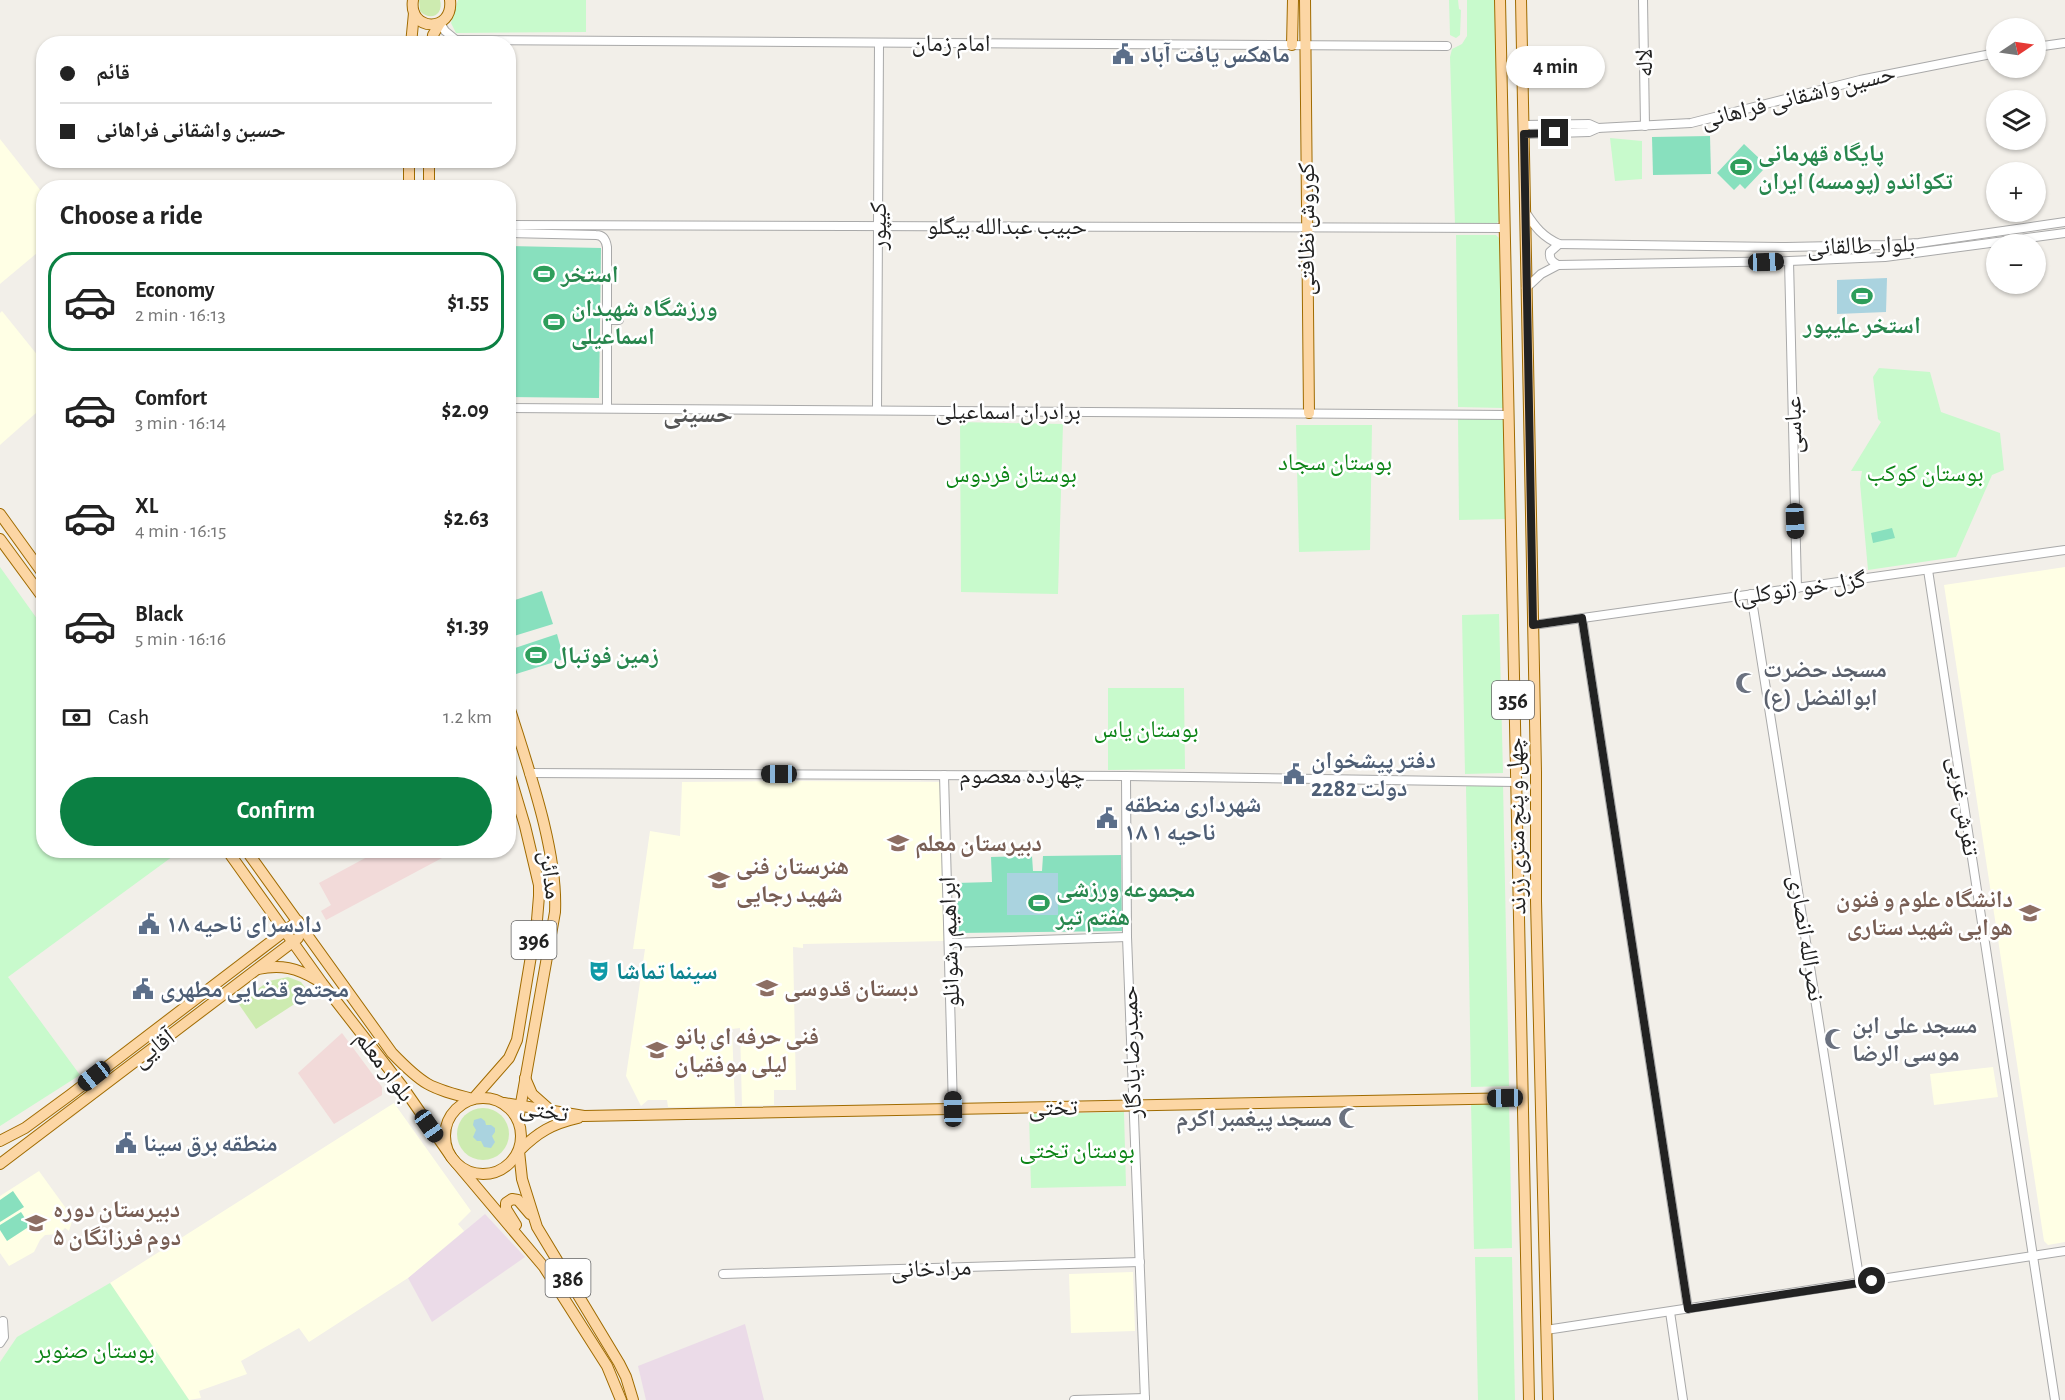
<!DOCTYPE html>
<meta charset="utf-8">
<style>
body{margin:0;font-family:"Alegreya Sans","Noto Naskh Arabic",sans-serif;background:#f6f6f6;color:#222;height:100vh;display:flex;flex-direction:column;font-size:22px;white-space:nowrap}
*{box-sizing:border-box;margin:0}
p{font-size:20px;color:#767676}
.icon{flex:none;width:33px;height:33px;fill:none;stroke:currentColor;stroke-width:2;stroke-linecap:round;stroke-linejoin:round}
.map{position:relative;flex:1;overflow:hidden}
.details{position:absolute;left:36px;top:180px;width:480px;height:678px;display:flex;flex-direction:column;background:#fff;border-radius:24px;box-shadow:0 2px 4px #0004}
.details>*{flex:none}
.top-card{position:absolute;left:36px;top:36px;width:480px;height:132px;border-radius:24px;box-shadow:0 2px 4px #0004;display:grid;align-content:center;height:132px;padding:0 24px;background:#fff}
.needle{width:39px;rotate:77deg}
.buttons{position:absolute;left:1986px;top:18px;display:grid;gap:12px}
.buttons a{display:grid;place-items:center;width:60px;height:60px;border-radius:50%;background:#fff;box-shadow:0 2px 4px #0004;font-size:30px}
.end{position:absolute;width:27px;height:27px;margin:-14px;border:8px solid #222;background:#fff;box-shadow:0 0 0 3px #fff}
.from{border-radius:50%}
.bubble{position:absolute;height:42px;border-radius:21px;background:#fff;box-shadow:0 2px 4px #0004;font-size:20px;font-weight:700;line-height:42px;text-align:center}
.car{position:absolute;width:18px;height:36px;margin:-18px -9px;border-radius:8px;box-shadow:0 0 4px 2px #0007;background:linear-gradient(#222 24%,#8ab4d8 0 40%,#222 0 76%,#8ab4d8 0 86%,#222 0)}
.top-card b{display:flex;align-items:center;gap:21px;height:57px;font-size:22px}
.top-card b+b{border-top:2px solid #e0e0e0}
.top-card i{width:15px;height:15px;background:#222}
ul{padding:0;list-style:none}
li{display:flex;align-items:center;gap:18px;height:99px;margin:0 12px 9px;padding:0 12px;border:3px solid transparent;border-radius:24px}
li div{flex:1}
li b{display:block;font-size:22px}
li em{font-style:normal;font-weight:700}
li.selected{border-color:#0b8043}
li>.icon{width:54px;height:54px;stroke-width:1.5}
h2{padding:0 24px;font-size:27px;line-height:72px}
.pay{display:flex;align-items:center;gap:15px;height:66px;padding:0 24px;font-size:22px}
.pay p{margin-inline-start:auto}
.primary-button{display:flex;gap:12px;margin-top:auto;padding:12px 24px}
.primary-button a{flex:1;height:69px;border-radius:36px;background:#0b8043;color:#fff;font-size:24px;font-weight:700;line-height:69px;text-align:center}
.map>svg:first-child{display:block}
.commercial{fill:#f2dad9}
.industrial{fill:#ebdbe8}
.education{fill:#ffffe5}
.grass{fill:#cdebb0}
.park{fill:#c8facc}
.pitch{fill:#88e0be}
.water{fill:#aad3df}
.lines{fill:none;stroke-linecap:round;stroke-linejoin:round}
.minor-casing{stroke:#a9a9a9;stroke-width:10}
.major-casing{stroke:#a06b00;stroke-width:12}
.minor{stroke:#fff;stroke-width:8}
.major{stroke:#fcd6a4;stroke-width:10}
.route{stroke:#222;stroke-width:8}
.labels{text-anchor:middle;stroke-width:5;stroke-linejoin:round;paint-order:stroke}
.shield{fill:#fff;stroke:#646464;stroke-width:1.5}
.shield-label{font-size:22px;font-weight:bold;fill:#222}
.street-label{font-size:24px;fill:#222;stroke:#fff}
.service-label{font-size:24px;font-weight:bold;fill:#4e5e75;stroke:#fff;text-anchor:start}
.leisure-label{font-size:24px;font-weight:bold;fill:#27864d;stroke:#fff;text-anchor:start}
.park-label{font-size:24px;fill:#0c8416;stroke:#fff}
.worship-label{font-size:24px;font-weight:bold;fill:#5b616d;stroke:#fff;text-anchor:start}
.education-label{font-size:24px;font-weight:bold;fill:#785e54;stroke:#fff;text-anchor:start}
.culture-label{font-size:24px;font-weight:bold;fill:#0d838f;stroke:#fff;text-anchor:start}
.neighbourhood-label{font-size:26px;font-weight:bold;fill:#555;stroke:#fff}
</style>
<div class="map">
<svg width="2065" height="1400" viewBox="0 0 2065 1400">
<rect width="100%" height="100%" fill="#f2efe9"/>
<g class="commercial">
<polygon points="380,850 436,851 442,858 326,920 321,911 331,905 319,883"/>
<polygon points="342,1033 382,1087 382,1095 334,1124 298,1073"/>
</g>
<g class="industrial">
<polygon points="485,1214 525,1257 432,1322 408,1278"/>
<polygon points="745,1324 764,1400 646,1400 638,1366"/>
</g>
<g class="education">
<polygon points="0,139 41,191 37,195 44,203 43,248 0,284"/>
<polygon points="2,311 43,362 44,406 0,445 0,313"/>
<polygon points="2065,567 2065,1242 2048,1245 2044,1241 1944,585"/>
<polygon points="792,781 941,782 944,941 803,944 803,948 793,947 796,1090 774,1090 774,1105 742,1106 740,1028 732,1029 735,1106 668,1107 667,1100 648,1100 641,1106 626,1076 645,949 633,949 650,831 680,836 682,782"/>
<polygon points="1993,1067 1998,1097 1934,1105 1930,1074"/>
<polygon points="394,1103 471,1211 458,1224 464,1231 408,1278 309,1342 299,1328 241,1361 247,1374 199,1391 201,1398 189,1400 110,1283"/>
<polygon points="39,1171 73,1218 69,1231 65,1228 59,1234 45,1235 40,1240 34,1252 9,1266 0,1253 0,1196"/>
<polygon points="1133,1272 1135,1331 1071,1333 1069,1274"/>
</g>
<g class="grass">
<path d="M419 0H440C444 15 430 22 420 11Z"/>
<polygon points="288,977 301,982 310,994 256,1029 238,1003 269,981"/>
<circle cx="483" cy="1134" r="26"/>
</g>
<g class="park">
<polygon points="458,0 586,0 586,32 456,33 451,23"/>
<polygon points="1449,0 1458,0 1459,9 1461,10 1460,35 1456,38 1450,35"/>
<polygon points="1467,0 1495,0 1500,220 1496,224 1455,225 1450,57 1452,49 1462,44 1467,36"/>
<polygon points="1610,138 1642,141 1642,179 1615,181"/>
<polygon points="1456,235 1496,235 1500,239 1503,408 1458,407"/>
<polygon points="1879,368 1930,372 1941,412 2000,433 2004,470 1992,475 1956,557 1868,570 1860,483 1862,471 1851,471 1881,422 1878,419 1873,377"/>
<polygon points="1458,418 1502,418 1504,421 1506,519 1459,520"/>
<polygon points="960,422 1063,424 1058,594 961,592"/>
<polygon points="1296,425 1372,425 1370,550 1299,552"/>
<polygon points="0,567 43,627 44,850 180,851 8,977 80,1075 0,1126"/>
<polygon points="1499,614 1503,773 1465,774 1462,615"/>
<polygon points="1108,688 1184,688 1185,769 1108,770"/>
<polygon points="1503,783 1509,1086 1471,1087 1466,787 1467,785"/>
<polygon points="1509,1102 1512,1248 1474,1249 1471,1103"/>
<polygon points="1124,1112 1126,1186 1031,1188 1029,1114"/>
<polygon points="1475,1257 1512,1257 1515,1400 1478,1400"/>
<polygon points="110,1283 189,1400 0,1400 0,1362 17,1337"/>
</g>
<g class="pitch">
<polygon points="1710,136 1711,174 1653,175 1652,137"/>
<polygon points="1744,144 1761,160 1758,165 1763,170 1745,189 1740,184 1734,190 1717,173"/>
<polygon points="509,246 601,248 599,398 509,397"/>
<polygon points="1892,528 1895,538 1873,543 1871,533"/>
<polygon points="542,591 553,624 514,636 509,620 509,602"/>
<polygon points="557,634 564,659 516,674 509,650"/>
<polygon points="1121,855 1122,931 957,933 956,883 992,882 991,857 1032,856 1033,871 1042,871 1043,856"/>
<polygon points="13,1191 24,1207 0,1222 0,1200"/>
<polygon points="21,1212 30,1226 7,1241 0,1230 0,1225"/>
</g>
<g class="water">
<polygon points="1887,278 1886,312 1837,314 1837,280"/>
<rect x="1007" y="873" width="51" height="42"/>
<polygon points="481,1118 485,1121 486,1125 491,1125 495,1128 495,1132 492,1136 495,1142 491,1148 484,1147 481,1141 477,1141 473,1137 476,1130 473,1125 474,1120"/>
</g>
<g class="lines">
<defs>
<g id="minor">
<polyline points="1643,0 1645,126"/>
<polyline points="440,23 445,31 456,40"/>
<polyline points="446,44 456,40 1447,46"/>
<polyline points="2036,47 2064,43"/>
<polyline points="1523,125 1589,124 1598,128"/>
<polyline points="1524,134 1589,132 1598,128 1691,123 1860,80 1996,53"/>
<path d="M1526 213C1535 227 1543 237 1559 244L1786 247 1885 245 1919 243 2065 222"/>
<polyline points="508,225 1505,228"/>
<path d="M508 233 596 235C603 235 606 240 607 247V408"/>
<polyline points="1789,261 1797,588"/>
<path d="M1558 265C1552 262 1549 259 1550 252L1559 244"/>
<polyline points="1526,288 1541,274 1558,265 1789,261 1885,257 2065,233"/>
<polyline points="607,320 619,320"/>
<polyline points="508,408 1508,415"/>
<polyline points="877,410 879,43"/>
<polyline points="1928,570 2055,1400"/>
<polyline points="1751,594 1860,1283"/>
<polyline points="1582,618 1688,1309"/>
<polyline points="1533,625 2065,550"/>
<polyline points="529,773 1126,776 1515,782"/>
<polyline points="944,775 953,1109"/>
<polyline points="1126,776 1127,937 1145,1400"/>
<polyline points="949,943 1127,937"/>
<polyline points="723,1274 1140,1262"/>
<polyline points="1670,1312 1683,1400"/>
<polyline points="1546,1330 2065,1251"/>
<polyline points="0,1343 4,1337 3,1321"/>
<polyline points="1074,1400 1145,1398"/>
</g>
<g id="major">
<path d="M413 0C408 32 454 33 450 0"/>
<polyline points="1305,0 1309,413"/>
<polyline points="1500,0 1529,1400"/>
<polyline points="1521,0 1536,772 1536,901 1548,1400"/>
<polyline points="411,44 414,13"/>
<polyline points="432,44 433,35 440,23"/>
<polyline points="1292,45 1293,0"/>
<polyline points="409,188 409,160"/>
<polyline points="429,188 429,160"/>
<polyline points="0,514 44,575"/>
<polyline points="0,539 44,599"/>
<path d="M508 703C527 765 558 849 555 912L518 1120"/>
<polyline points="227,850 322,983 402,1086 452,1158 544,1267 607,1366 621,1400"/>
<path d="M246 850 392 1053C423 1085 429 1088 473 1099L509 1058 517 1040 537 920 539 896V885L525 826 508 769"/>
<path d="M258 969C281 964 297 968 317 980"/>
<polyline points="525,1078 532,1094 550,1110"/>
<circle cx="483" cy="1136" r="38"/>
<polyline points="504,1103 584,1116 1522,1098"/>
<path d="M578 1118C552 1124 538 1132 519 1151L522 1179 537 1227 619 1363 626 1377 633 1400"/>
<polyline points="0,1141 25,1128 70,1095 298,921"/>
<polyline points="0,1164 298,938"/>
<polyline points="516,1225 506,1209 506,1203 512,1199 518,1200 530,1214"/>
</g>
</defs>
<use href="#minor" class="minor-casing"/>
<use href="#major" class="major-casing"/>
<use href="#minor" class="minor"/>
<use href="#major" class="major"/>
</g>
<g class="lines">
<polyline class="route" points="1555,133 1524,134 1533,625 1582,618 1688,1309 1872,1281"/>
</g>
<defs>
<symbol id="civic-bare" viewBox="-9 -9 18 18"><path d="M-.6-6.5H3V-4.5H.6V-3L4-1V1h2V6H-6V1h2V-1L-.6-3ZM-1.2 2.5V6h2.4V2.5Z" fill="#5c6f8a" stroke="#fff" stroke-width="2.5" paint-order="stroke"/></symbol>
<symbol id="stadium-bare" viewBox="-9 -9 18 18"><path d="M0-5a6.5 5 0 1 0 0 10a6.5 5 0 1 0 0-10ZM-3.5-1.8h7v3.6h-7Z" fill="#2e9e5b" stroke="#fff" stroke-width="2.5" paint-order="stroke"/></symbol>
<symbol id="mosque-bare" viewBox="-9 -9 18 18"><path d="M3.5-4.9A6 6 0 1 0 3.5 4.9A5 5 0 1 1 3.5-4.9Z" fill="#6b7280" stroke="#fff" stroke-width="2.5" paint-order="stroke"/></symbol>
<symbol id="school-bare" viewBox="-9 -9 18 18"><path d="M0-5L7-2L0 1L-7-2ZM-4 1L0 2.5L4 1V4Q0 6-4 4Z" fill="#8d6e63" stroke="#fff" stroke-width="2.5" paint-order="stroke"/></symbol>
<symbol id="university-bare" viewBox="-9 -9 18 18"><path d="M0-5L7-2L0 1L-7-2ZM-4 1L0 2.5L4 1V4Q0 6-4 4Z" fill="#8d6e63" stroke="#fff" stroke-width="2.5" paint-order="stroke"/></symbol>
<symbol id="theatre-bare" viewBox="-9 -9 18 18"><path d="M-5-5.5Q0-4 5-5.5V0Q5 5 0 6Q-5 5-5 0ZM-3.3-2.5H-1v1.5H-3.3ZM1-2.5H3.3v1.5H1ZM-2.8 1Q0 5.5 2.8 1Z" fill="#0f9aa8" stroke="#fff" stroke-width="2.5" paint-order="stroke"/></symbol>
</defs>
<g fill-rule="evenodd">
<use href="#civic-bare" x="1108" y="39" width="30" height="30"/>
<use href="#stadium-bare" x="1726" y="152" width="30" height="30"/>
<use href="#stadium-bare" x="529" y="259" width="30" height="30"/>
<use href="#stadium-bare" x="1847" y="281" width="30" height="30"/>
<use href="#stadium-bare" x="539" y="307" width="30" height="30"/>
<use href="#stadium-bare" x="521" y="640" width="30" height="30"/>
<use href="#mosque-bare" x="1731" y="668" width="30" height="30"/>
<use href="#civic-bare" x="1279" y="759" width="30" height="30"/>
<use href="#civic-bare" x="1092" y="803" width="30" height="30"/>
<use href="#school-bare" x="883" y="828" width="30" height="30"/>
<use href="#school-bare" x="704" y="865" width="30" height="30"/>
<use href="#stadium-bare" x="1024" y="888" width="30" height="30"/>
<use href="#university-bare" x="2015" y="898" width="30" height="30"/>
<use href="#civic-bare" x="134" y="909" width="30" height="30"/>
<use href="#theatre-bare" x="584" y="956" width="30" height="30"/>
<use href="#school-bare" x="752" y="973" width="30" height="30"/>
<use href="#civic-bare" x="128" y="974" width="30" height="30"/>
<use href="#mosque-bare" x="1820" y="1024" width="30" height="30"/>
<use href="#school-bare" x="642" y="1035" width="30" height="30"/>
<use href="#mosque-bare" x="1334" y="1103" width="30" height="30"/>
<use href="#civic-bare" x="111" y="1128" width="30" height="30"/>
<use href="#school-bare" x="21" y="1208" width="30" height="30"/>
</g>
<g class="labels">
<g class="shield">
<rect x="1492" y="681" width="42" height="38" rx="4.5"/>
<rect x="511.5" y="921" width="45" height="38" rx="4.5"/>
<rect x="545.5" y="1259" width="45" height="38" rx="4.5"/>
</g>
<g class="shield-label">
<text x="1513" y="708">356</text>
<text x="534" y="948">396</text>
<text x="568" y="1286">386</text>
</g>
<g class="street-label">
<text x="951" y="51">امام زمان</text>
<text transform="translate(1644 63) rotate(-91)" y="8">لاله</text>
<text transform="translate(1798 96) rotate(-14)" y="8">حسین واشقانی فراهانی</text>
<text transform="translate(878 226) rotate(-90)" y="8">کیپور</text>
<text x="1007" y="234">حبیب عبدالله بیگلو</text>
<text transform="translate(1306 229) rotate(-90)" y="8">کوروش نظافتی</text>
<text transform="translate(1861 245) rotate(-2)" y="8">بلوار طالقانی</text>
<text x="1008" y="419">برادران اسماعیلی</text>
<text transform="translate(1793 425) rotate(-91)" y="8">عباسی</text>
<text transform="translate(1799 588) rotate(-8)" y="8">گزل خو (توکلی)</text>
<text x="1022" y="783">چهارده معصوم</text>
<text transform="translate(1964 806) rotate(81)" y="8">تفرش غربی</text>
<text transform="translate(1516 826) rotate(-91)" y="8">چهل و پنج متری زرند</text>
<text transform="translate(551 875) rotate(83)" y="8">مدائن</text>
<text transform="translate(1807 938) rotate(81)" y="8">نصرالله انصاری</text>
<text transform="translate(949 942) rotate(-92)" y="8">ابراهیم رشوانلو</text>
<text transform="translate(153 1048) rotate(-37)" y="8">آقایی</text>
<text transform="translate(1131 1052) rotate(-92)" y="8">حمیدرضا یادگار</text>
<text transform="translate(385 1066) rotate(53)" y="8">بلوار معلم</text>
<text transform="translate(1053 1107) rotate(-1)" y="8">تختی</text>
<text transform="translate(544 1110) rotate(9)" y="8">تختی</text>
<text transform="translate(931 1268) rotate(-2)" y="8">مرادخانی</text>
</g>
<g class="service-label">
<text x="1140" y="62">ماهکس یافت آباد</text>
<text x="1311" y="768">دفتر پیشخوان<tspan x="1311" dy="28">دولت 2282</tspan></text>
<text x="1124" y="812">شهرداری منطقه<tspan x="1124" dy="28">۱۸ ناحیه ۱</tspan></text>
<text x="166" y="932">دادسرای ناحیه ۱۸</text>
<text x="160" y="997">مجتمع قضایی مطهری</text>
<text x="143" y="1151">منطقه برق سینا</text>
</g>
<g class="leisure-label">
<text x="1758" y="161">پایگاه قهرمانی<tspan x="1758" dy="28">تکواندو (پومسه) ایران</tspan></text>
<text x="561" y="282">استخر</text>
<text x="571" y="316">ورزشگاه شهیدان<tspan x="571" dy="28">اسماعیلی</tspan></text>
<text x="1862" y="333" text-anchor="middle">استخر علیپور</text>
<text x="553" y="663">زمین فوتبال</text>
<text x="1056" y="897">مجموعه ورزشی<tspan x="1056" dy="28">هفتم تیر</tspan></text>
</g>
<g class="park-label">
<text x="1335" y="470">بوستان سجاد</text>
<text x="1925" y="481">بوستان کوکب</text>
<text x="1011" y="482">بوستان فردوس</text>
<text x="1146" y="737">بوستان یاس</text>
<text x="1077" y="1158">بوستان تختی</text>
<text x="95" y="1358">بوستان صنوبر</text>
</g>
<g class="worship-label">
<text x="1763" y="677">مسجد حضرت<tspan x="1763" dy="28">ابوالفضل (ع)</tspan></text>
<text x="1852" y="1033">مسجد علی ابن<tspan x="1852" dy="28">موسی الرضا</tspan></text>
<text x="1332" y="1126" text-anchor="end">مسجد پیغمبر اکرم</text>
</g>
<g class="education-label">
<text x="915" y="851">دبیرستان معلم</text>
<text x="736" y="874">هنرستان فنی<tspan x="736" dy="28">شهید رجایی</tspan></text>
<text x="2013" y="907" text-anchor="end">دانشگاه علوم و فنون<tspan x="2013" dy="28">هوایی شهید ستاری</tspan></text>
<text x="784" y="996">دبستان قدوسی</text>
<text x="674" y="1044">فنی حرفه ای بانو<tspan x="674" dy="28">لیلی موفقیان</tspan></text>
<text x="53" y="1217">دبیرستان دوره<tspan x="53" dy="28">دوم فرزانگان ۵</tspan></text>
</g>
<g class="culture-label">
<text x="616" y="979">سینما تماشا</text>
</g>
<g class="neighbourhood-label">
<text x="698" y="422">حسینی</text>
</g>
</g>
</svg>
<div class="buttons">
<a><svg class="needle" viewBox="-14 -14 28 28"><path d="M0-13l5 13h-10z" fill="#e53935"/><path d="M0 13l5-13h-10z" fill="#767676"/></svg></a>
<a><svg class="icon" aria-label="layers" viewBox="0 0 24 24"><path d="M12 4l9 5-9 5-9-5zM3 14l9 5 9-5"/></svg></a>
<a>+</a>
<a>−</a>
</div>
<i class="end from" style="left:1872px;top:1281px"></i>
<i class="end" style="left:1555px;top:133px"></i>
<div class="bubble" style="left:1506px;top:46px;width:99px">4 min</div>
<i class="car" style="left:1766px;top:262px;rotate:88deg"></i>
<i class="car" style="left:1795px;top:521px;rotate:178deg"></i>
<i class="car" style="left:779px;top:774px;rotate:270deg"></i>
<i class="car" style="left:94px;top:1076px;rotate:232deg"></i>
<i class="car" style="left:1505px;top:1098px;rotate:269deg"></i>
<i class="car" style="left:953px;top:1109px;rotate:359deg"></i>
<i class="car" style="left:429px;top:1126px;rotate:145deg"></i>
<div class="top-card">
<b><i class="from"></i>قائم</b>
<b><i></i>حسین واشقانی فراهانی</b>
</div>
<section class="details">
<h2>Choose a ride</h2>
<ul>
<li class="selected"><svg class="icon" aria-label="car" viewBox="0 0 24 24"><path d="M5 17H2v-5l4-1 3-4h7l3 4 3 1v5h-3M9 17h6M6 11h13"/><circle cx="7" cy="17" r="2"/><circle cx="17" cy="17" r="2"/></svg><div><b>Economy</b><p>2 min · 16:13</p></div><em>$1.55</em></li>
<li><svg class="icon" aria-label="car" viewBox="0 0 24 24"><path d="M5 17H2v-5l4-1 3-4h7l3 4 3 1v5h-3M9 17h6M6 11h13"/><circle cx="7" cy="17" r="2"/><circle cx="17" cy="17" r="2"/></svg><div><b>Comfort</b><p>3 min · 16:14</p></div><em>$2.09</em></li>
<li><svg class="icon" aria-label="car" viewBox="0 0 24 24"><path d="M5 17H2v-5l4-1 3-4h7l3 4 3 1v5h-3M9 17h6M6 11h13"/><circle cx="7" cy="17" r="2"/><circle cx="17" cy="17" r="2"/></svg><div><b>XL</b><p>4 min · 16:15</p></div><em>$2.63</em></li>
<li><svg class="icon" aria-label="car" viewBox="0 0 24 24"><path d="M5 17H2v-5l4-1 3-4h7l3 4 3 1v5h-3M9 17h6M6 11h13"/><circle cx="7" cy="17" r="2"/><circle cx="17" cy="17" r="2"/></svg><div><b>Black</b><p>5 min · 16:16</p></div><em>$1.39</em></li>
</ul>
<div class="pay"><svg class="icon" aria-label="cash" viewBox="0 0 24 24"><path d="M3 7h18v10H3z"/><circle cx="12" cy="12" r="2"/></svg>Cash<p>1.2 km</p></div>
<div class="primary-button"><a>Confirm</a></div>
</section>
</div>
